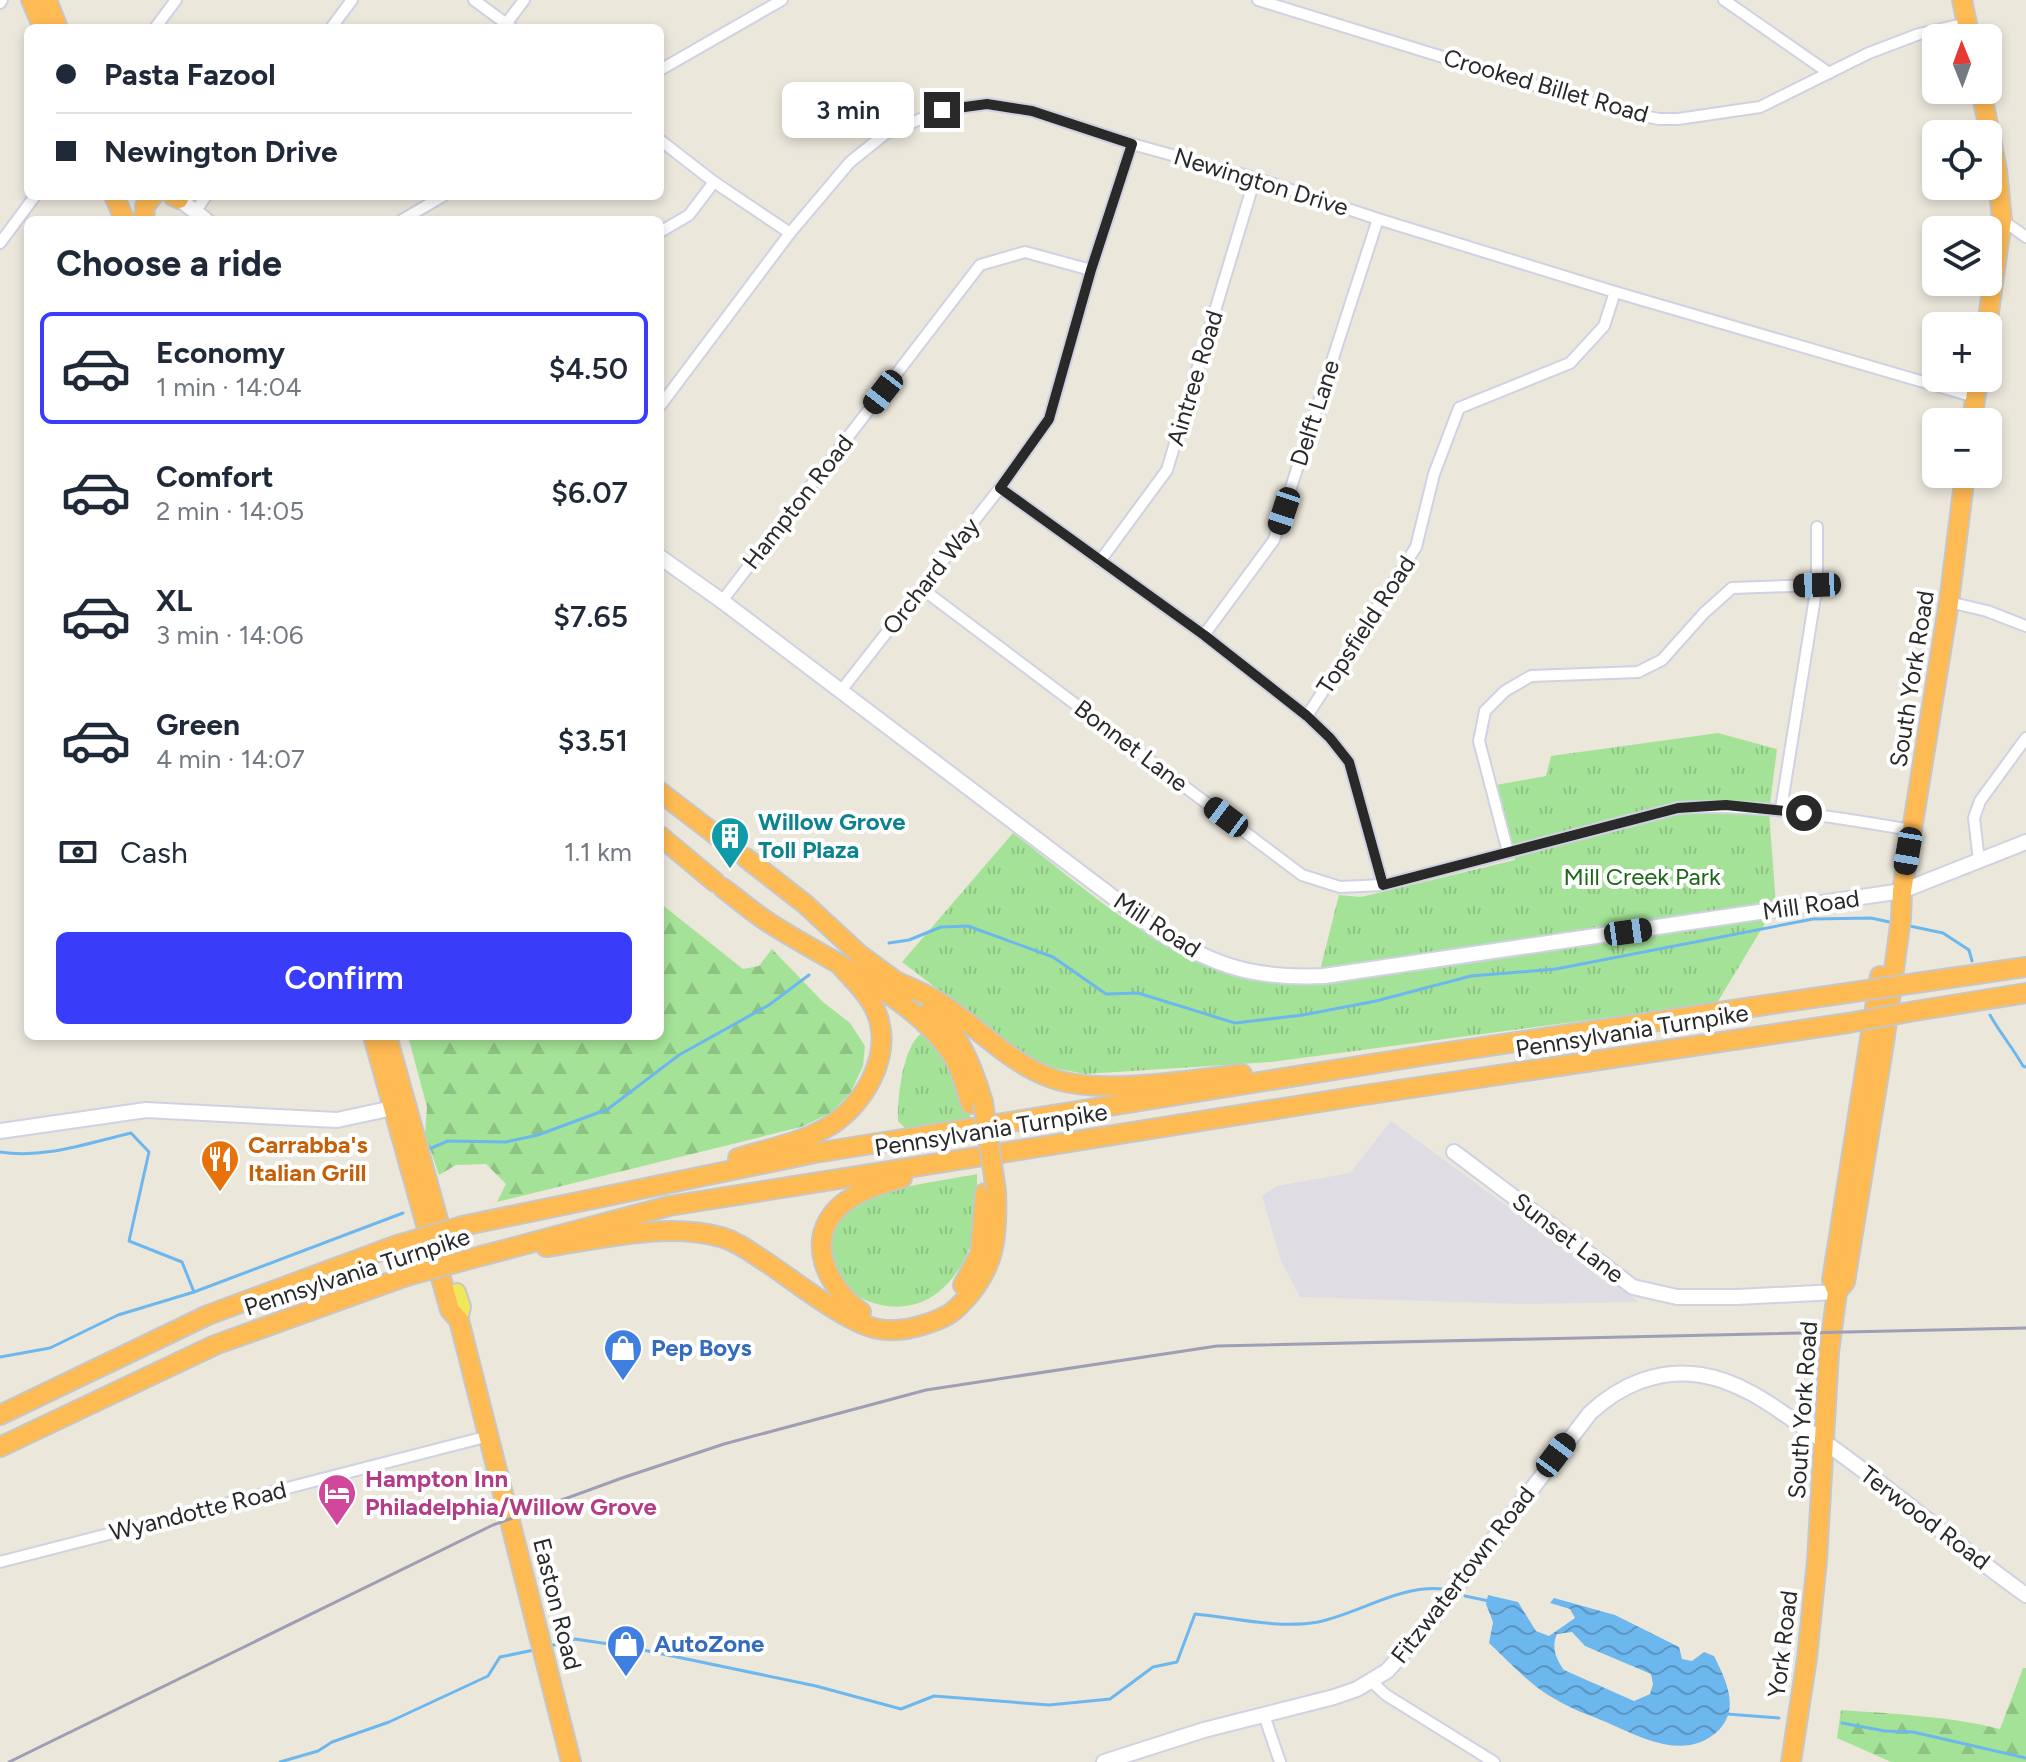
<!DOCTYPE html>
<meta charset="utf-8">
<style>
body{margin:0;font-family:Figtree,sans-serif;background:#f6f6f7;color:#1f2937;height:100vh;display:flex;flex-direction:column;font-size:30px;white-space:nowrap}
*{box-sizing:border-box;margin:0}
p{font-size:26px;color:#747a83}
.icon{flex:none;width:44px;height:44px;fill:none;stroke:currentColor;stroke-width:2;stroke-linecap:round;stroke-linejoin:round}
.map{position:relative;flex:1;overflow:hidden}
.sheet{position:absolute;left:24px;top:216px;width:640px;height:824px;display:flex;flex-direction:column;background:#fff;border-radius:12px;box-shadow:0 4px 12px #0003}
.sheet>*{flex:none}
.guide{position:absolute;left:24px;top:24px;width:640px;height:176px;border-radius:12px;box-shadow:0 4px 12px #0003;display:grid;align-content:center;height:176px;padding:0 32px;background:#fff}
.needle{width:52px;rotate:359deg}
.buttons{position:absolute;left:1922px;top:24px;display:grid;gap:16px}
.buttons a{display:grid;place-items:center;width:80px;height:80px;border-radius:12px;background:#fff;box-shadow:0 4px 12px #0003;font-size:40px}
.end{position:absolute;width:36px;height:36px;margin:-18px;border:10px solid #292929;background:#fff;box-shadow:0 0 0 4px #fff}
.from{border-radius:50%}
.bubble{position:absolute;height:56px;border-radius:12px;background:#fff;box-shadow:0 4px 12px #0003;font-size:26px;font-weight:600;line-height:56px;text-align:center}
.car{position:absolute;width:24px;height:48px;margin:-24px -12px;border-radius:10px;box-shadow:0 0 6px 2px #0007;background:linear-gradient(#222 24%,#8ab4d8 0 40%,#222 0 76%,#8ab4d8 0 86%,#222 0)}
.guide b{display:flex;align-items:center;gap:28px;height:76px;font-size:30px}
.guide b+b{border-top:2px solid #e0e1e3}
.guide i{width:20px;height:20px;background:#1f2937}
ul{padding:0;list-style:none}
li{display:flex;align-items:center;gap:24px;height:112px;margin:0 16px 12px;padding:0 16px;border:4px solid transparent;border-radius:12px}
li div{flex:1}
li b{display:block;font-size:30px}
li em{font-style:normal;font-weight:600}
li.active{border-color:#393dfa}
li>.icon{width:72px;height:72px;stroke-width:1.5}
h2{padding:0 32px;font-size:36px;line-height:96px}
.pay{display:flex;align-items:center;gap:20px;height:88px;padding:0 32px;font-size:30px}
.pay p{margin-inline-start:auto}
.cta{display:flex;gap:16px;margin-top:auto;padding:16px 32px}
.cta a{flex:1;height:92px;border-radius:12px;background:#393dfa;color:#fff;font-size:32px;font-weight:600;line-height:92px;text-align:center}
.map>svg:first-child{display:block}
.industrial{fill:#dfdce4}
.grass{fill:url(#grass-tufts)}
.forest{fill:url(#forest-firs)}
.water{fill:url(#water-waves);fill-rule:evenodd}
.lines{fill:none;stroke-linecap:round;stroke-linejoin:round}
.stream{stroke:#6db7ef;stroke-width:3}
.street-casing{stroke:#d0d1e2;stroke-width:14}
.secondary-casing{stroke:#d0d1e2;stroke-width:18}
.primary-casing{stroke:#c7c7c7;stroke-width:20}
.highway-casing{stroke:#c7c7c7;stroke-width:22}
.street{stroke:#fff;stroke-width:10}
.secondary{stroke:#fff;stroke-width:14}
.primary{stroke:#f1e75b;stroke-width:16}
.highway{stroke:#feba53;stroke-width:18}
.rail{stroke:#9e9eb4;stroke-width:3}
.highway-bridge-casing{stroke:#c7c7c7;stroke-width:22;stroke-linecap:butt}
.highway-bridge{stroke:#feba53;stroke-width:18}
.route{stroke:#292929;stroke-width:10}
.labels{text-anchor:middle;stroke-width:8;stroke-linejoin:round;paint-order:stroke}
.street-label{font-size:24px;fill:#292929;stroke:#fff}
.culture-label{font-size:24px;font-weight:bold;fill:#0d838f;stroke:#fff;text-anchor:start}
.park-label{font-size:24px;fill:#1d6619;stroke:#fff}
.food-label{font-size:24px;font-weight:bold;fill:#c56008;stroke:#fff;text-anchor:start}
.shop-label{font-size:24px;font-weight:bold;fill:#366cbe;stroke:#fff;text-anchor:start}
.hotel-label{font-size:24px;font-weight:bold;fill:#b23c85;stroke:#fff;text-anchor:start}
</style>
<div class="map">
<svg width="2026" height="1762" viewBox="0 0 2026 1762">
<defs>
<pattern id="grass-tufts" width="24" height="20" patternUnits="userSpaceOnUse" patternTransform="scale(2)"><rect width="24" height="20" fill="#a4e397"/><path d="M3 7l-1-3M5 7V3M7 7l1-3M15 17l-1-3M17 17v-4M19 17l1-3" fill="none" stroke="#8dc382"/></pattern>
<pattern id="forest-firs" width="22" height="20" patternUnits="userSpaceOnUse" patternTransform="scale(2)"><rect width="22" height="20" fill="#a4e397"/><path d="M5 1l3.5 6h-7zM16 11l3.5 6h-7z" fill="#8dc382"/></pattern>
<pattern id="water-waves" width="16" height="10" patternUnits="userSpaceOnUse" patternTransform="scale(2)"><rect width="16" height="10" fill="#6db7ef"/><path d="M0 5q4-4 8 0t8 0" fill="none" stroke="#5a95c2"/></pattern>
</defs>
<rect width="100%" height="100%" fill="#ece7db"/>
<polygon class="industrial" points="1391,1121 1542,1232 1639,1302 1523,1304 1300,1297 1281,1261 1262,1196 1277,1186 1350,1173"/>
<g class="grass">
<path d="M1718 733 1777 749 1769 812 1776 905 1717 1003 1271 1062 1085 1074 1049 1067 1011 1045 902 962 1013 833C1080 884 1159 958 1243 976 1266 981 1293 980 1317 982L1339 895 1361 897 1515 860 1496 785 1546 776 1551 756Z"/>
<path d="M925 1032C949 1053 964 1092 972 1123L908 1131 898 1121C897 1100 903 1039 925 1032Z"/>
<path d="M977 1174C977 1201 978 1227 968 1252 960 1271 944 1292 924 1301 883 1319 823 1292 832 1241 835 1226 845 1211 859 1202 882 1188 948 1180 977 1174Z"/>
</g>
<g class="forest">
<polygon points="660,903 743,969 759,966 772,949 823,1002 850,1023 865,1046 863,1066 851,1092 831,1113 801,1127 497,1202 506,1184 486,1164 456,1165 439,1175 425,1134 427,1107 408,1036 660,1036"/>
<path d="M2023 1668H2026V1762H1891L1837 1738 1841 1710C1894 1714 1948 1716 2000 1729Z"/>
</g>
<path class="water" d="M1488 1595 1518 1602 1536 1631 1549 1636 1575 1618 1570 1609 1550 1603 1554 1598 1615 1615 1679 1647 1682 1659 1692 1661 1704 1652 1714 1656C1726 1680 1740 1708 1719 1730 1686 1762 1642 1738 1606 1722 1589 1715 1571 1709 1555 1699 1530 1685 1510 1663 1489 1643L1493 1622 1486 1604ZM1572 1632 1585 1646 1651 1674 1653 1684 1650 1694 1634 1701 1564 1670C1556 1659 1551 1647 1557 1634Z"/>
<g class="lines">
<g class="stream">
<polyline points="1905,925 1943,933 1969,950 1972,961"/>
<polyline points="889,943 909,940 941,927 968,926 1053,957 1106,994 1138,993 1235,1023 1303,1015 1376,1001 1471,976 1556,969 1813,919 1871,918 1894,923"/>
<path d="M1990 1015C2000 1033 2013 1048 2023 1066L2026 1067"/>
<polyline points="429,1149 448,1141 506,1142 538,1135 608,1109 679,1055 769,1005 809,975"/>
<path d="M0 1152C44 1159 88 1143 131 1133L149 1152 129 1241 182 1262 194 1292"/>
<polyline points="0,1357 50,1348 118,1315 194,1292 403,1213"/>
<polyline points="1465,1596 1489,1601"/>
<path d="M550 1646 575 1639 629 1647 816 1686 901 1709 934 1696 1049 1705 1110 1699 1153 1667 1177 1662 1195 1614C1235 1618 1279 1629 1318 1622 1361 1613 1398 1585 1443 1589"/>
<polyline points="1727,1714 1779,1718"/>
<polyline points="1842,1723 1885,1731 1913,1732 2026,1758"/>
<polyline points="280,1762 318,1751 332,1742 389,1722 488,1676 500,1657 534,1650"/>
</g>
<defs>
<g id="street">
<polyline points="474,0 512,28"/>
<polyline points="1258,0 1618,111 1659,119 1678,119 1760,107 1869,53 1919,34 1967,23"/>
<polyline points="1724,0 1829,73"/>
<polyline points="0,3 2,0"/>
<polyline points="506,24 524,0"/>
<polyline points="155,28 176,0"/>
<polyline points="331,28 352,0"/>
<polyline points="660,70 782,0"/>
<polyline points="660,140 714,182 790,233"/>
<polyline points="195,212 206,196"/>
<polyline points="402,220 443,196"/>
<polyline points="2002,220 2026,237"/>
<polyline points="660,232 689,215 714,182"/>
<polyline points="0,243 35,196"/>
<polyline points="660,406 790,233 850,162 885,134 942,110 987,104 1032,111 1132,144 1255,178 1378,219 1615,292 1975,397"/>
<polyline points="1000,488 1204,635 1307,716 1330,738 1349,762 1383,885"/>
<polyline points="1100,561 1167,470 1255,178"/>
<path d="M921 588 1302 875 1340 887 1383 885 1678 808C1759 803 1832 817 1912 830"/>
<polyline points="722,601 980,265 1025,252 1091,270"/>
<polyline points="1949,602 1987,611 2026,626"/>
<polyline points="1204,635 1274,540 1378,219"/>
<polyline points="840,692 1000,488 1049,419 1091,270 1132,144"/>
<polyline points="1307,716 1416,547 1434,474 1459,408 1570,363 1604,326 1615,292"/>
<polyline points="1781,809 1817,585 1817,527"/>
<polyline points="1508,852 1479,741 1485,711 1505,691 1531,676 1638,672 1662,660 1704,613 1732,588 1817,585"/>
<polyline points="1979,861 1974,818 1980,801 2026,738"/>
<polyline points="0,1562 489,1436"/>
<polyline points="1371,1681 1386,1695 1494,1762"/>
<polyline points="1264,1715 1280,1762"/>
</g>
<g id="secondary">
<polyline points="175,196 206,220"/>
<path d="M660 557 722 601 1159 932C1217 967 1255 979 1324 976L1902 891 2026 842"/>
<polyline points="0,1131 146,1110 337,1120 402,1106"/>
<polyline points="1454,1152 1633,1287 1677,1297 1737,1297 1837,1292"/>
<path d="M1104 1762 1204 1730 1334 1697 1357 1689 1387 1671 1423 1631 1590 1413C1620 1385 1659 1368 1701 1375 1744 1382 1777 1409 1813 1434 1886 1484 1953 1543 2026 1595"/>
</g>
<polyline id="primary" points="457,1292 462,1307 459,1320"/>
<g id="highway">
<polyline points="31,0 43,28"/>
<polyline points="47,0 58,28"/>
<polyline points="1962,0 1970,38"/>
<polyline points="1981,90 1997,170 2002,220 1987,326"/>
<polyline points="114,196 125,220"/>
<polyline points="173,196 179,199"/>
<polyline points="144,220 145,206 153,196"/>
<polyline points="1972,422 1978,378"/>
<polyline points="660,792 738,852"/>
<polyline points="660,836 715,882"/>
<polyline points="746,858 805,904 859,954 908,990"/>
<path d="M723 888C736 898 748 908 762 918 820 958 911 993 951 1053 961 1067 965 1088 971 1104"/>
<path d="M900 983C911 988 923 993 934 999 973 1022 1004 1059 1046 1076 1094 1097 1189 1080 1242 1074"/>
<polyline points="1916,983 2026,967"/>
<path d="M931 1009C960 1034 972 1066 983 1102"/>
<polyline points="1915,1011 2026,993"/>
<polyline points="373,1036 450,1310 459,1320 571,1762"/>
<polyline points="387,1036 445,1245"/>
<path d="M738 1158C767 1149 800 1143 826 1128 863 1107 893 1057 877 1014 870 995 853 980 840 965"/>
<polyline points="462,1226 815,1153 1428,1055 1854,992"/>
<path d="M546 1247C602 1239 665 1222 721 1237 739 1242 753 1254 769 1264 797 1283 847 1323 878 1329 894 1332 911 1329 926 1324 938 1320 949 1316 958 1307 995 1271 998 1239 996 1191"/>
<polyline points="481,1256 669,1206 1358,1096 1848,1023"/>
<polyline points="963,1285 980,1254 985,1193"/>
<polyline points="1837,1292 1832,1280 1880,976"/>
<path d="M861 1312C828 1288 803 1240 840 1206 857 1191 881 1184 902 1178"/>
<polyline points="0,1415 208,1315 397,1245"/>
<polyline points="0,1447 215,1345 407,1276"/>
<polyline points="1791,1762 1807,1658 1817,1561 1829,1352 1837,1292 1845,1282 1884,1043 1901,918 1902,891 1949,602 1965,474"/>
</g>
</defs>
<use href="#street" class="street-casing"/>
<use href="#secondary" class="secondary-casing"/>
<use href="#primary" class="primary-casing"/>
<use href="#highway" class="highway-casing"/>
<use href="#street" class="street"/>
<use href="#secondary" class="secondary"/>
<use href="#primary" class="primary"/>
<use href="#highway" class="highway"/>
<polyline class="rail" points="9,1762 493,1525 622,1478 724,1444 926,1390 1217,1346 2026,1328"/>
<defs>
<g id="highway-bridge">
<polyline points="1854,992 1916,983"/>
<polyline points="1848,1023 1915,1011"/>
<polyline points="983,1102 996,1191"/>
<polyline points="397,1245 462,1226"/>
<polyline points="407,1276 481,1256"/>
</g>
</defs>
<use href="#highway-bridge" class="highway-bridge-casing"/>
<use href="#highway-bridge" class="highway-bridge"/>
</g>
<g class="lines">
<polyline class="route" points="942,110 987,104 1032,111 1132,144 1091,270 1049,419 1000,488 1204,635 1307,716 1330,738 1349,762 1383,885 1678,808 1726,805 1804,813"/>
</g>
<defs>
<symbol id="building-pin" viewBox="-11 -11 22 30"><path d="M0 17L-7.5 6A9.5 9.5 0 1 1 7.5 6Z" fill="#0f9aa8" stroke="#fff"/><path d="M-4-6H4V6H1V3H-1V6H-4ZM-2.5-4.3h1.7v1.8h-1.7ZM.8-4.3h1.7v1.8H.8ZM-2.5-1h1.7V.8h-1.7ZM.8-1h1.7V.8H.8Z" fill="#fff"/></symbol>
<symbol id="restaurant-pin" viewBox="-11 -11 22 30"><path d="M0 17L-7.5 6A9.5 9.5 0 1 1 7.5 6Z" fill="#e8710a" stroke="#fff"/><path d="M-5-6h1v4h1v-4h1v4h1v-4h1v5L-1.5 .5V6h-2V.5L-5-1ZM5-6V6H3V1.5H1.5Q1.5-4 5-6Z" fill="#fff"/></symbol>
<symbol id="shop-pin" viewBox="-11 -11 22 30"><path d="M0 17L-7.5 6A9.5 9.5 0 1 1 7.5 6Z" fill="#3f7fe0" stroke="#fff"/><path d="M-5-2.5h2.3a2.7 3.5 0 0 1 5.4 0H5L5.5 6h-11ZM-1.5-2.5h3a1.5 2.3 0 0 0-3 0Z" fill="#fff"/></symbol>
<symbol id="hotel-pin" viewBox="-11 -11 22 30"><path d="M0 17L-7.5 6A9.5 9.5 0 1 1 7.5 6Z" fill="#d1479c" stroke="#fff"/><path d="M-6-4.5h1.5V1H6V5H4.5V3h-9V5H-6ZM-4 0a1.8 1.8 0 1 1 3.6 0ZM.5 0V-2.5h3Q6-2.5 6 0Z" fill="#fff"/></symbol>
</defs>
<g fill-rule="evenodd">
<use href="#building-pin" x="708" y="814" width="44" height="60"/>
<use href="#restaurant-pin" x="198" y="1137" width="44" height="60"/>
<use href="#shop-pin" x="601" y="1326" width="44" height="60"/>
<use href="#hotel-pin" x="315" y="1471" width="44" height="60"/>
<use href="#shop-pin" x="604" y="1622" width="44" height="60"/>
</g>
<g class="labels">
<g class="street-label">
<text transform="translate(1546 86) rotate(16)" y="8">Crooked Billet Road</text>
<text transform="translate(1261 182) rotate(17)" y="8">Newington Drive</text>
<text transform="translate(1195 378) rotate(-73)" y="8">Aintree Road</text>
<text transform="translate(1315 413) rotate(-72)" y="8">Delft Lane</text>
<text transform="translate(798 502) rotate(-52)" y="8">Hampton Road</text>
<text transform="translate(931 576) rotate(-52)" y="8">Orchard Way</text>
<text transform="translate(1366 625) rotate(-57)" y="8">Topsfield Road</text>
<text transform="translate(1912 679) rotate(-81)" y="8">South York Road</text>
<text transform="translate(1131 746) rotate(37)" y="8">Bonnet Lane</text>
<text transform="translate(1811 905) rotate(-8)" y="8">Mill Road</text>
<text transform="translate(1157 925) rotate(33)" y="8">Mill Road</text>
<text transform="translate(1632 1031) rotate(-9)" y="8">Pennsylvania Turnpike</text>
<text transform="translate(991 1130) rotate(-9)" y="8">Pennsylvania Turnpike</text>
<text transform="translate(1568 1238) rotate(37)" y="8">Sunset Lane</text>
<text transform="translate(357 1272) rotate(-18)" y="8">Pennsylvania Turnpike</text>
<text transform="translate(1803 1410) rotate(-86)" y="8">South York Road</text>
<text transform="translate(198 1511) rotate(-14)" y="8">Wyandotte Road</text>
<text transform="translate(1925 1518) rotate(37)" y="8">Terwood Road</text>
<text transform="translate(1463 1575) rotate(-52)" y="8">Fitzwatertown Road</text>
<text transform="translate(557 1604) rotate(76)" y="8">Easton Road</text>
<text transform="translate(1783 1644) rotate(-83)" y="8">York Road</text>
</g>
<g class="culture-label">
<text x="758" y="830">Willow Grove<tspan x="758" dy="28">Toll Plaza</tspan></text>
</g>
<g class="park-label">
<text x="1642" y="885">Mill Creek Park</text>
</g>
<g class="food-label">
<text x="248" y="1153">Carrabba's<tspan x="248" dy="28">Italian Grill</tspan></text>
</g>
<g class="shop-label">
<text x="651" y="1356">Pep Boys</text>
<text x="654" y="1652">AutoZone</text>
</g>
<g class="hotel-label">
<text x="365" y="1487">Hampton Inn<tspan x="365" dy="28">Philadelphia/Willow Grove</tspan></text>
</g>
</g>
</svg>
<div class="buttons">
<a><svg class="needle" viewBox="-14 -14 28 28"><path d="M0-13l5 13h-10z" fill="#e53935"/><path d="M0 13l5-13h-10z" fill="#747a83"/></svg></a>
<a><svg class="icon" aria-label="locate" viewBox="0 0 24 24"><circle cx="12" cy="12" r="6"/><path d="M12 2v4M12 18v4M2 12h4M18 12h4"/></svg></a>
<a><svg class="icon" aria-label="layers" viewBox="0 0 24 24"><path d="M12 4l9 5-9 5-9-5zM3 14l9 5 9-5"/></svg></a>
<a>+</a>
<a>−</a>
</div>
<i class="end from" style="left:1804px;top:813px"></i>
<i class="end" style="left:942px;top:110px"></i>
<div class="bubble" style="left:782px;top:82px;width:132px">3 min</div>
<i class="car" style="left:883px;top:392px;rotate:218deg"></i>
<i class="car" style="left:1284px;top:511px;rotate:198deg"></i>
<i class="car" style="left:1817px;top:585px;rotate:268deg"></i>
<i class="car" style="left:1226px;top:817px;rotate:307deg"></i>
<i class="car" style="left:1908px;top:851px;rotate:190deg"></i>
<i class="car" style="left:1628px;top:932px;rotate:82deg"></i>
<i class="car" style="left:1556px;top:1455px;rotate:37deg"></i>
<div class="guide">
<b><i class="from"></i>Pasta Fazool</b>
<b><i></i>Newington Drive</b>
</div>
<section class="sheet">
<h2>Choose a ride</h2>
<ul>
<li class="active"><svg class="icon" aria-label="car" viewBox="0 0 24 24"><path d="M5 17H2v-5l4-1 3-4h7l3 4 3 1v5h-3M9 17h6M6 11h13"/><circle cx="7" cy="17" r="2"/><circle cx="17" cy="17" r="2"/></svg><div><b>Economy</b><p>1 min · 14:04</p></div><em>$4.50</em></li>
<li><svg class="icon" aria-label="car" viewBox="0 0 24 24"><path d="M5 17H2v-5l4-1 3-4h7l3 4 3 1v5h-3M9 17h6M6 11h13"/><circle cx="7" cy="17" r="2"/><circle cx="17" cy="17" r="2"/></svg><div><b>Comfort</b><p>2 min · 14:05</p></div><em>$6.07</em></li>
<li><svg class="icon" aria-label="car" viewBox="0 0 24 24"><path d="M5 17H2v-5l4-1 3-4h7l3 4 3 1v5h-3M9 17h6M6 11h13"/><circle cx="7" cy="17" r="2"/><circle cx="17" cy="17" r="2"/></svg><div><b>XL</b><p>3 min · 14:06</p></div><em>$7.65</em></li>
<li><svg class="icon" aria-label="car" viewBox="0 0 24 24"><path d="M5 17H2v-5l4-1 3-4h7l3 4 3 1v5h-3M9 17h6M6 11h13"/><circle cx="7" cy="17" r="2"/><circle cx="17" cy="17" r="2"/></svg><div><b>Green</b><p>4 min · 14:07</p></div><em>$3.51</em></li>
</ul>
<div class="pay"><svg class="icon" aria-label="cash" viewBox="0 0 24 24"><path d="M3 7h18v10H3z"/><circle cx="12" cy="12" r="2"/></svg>Cash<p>1.1 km</p></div>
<div class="cta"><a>Confirm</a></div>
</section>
</div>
